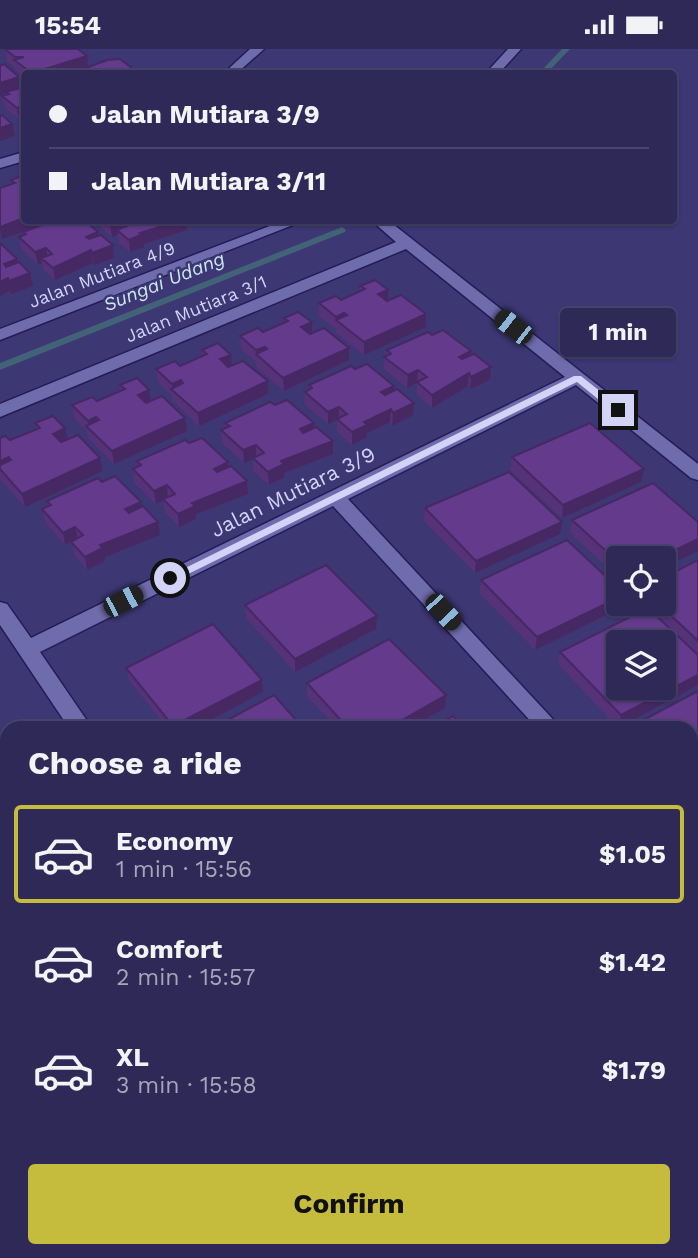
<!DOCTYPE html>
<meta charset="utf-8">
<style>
body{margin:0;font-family:"Work Sans",sans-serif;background:#36315c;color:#f1f3f6;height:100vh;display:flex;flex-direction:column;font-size:26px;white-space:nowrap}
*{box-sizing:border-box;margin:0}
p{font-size:23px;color:#a7a6b9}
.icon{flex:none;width:38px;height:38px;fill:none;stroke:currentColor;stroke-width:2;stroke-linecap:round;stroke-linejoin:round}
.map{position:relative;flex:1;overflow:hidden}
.panel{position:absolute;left:0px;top:672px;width:698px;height:537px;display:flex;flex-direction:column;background:#2e2956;border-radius:21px 21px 0 0;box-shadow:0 2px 5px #0004,0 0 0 2px #49456c}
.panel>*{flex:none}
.guide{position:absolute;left:21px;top:21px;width:656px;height:154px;border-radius:7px;box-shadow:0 2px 5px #0004,0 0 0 2px #49456c;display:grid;align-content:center;height:154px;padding:0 28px;background:#2e2956}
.tools{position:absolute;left:606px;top:497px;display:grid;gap:14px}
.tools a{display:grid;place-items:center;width:70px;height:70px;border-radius:7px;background:#2e2956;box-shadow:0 2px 5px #0004,0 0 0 2px #49456c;font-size:35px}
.end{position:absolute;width:32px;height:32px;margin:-16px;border:9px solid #d3d3f8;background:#111;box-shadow:0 0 0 4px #111}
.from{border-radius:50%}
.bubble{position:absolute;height:49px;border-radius:7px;background:#2e2956;box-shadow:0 2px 5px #0004,0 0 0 2px #49456c;font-size:23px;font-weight:700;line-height:49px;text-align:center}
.car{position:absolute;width:21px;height:42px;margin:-21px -10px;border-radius:9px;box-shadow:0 0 5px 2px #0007;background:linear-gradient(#222 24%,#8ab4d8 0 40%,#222 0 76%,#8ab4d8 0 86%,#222 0)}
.guide b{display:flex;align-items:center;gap:24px;height:66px;font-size:26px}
.guide b+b{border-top:2px solid #49456c}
.guide i{width:18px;height:18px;background:#f1f3f6}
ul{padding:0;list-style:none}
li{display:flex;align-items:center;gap:21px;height:98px;margin:0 14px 10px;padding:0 14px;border:4px solid transparent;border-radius:7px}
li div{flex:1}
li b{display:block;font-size:26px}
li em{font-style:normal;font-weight:700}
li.active{border-color:#c5bc3d}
li>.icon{width:63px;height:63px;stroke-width:1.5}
h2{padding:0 28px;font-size:32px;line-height:84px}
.primary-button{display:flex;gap:14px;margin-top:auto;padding:14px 28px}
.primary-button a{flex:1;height:80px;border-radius:7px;background:#c5bc3d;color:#111;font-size:28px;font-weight:700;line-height:80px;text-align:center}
.status{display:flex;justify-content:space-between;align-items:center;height:49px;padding:0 35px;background:#2e2956;direction:ltr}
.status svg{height:19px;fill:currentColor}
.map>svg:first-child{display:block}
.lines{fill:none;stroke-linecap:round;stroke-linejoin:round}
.stream{fill:#416277;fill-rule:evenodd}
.minor-casing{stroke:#251b56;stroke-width:3}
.minor{fill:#6f6cad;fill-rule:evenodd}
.wall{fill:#563279}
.shaded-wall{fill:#462963}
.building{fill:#643a8d;stroke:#462963;stroke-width:2;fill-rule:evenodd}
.route{fill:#d3d3f8}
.labels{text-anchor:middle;stroke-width:5;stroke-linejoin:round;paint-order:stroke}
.far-street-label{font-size:18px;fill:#d3d3f8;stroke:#3d3773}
.far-water-label{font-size:19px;font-style:italic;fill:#cde9f4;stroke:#3d3773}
.street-label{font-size:21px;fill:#d3d3f8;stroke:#3d3773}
</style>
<div class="status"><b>15:54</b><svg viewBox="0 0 49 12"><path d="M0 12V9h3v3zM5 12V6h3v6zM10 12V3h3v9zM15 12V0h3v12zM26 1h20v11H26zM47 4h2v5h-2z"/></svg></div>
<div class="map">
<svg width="698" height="1209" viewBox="0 0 698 1209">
<rect width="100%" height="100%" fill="#3d3773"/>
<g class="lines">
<g class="stream">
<polygon points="562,0 570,0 547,24 539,24"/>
<polygon points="342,178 346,181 345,183 0,321 0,314"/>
</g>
<defs>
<g id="minor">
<polygon points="250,0 264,0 237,24 224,24"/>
<polygon points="508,0 521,0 499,24 486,24"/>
<polygon points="24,103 24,112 0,119 0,110"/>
<polygon points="283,172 303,172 0,291 0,280"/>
<polygon points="372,172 389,172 698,415 698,431 691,429 576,336 348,450 561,679 537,679 333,457 40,603 92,679 69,679 0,576 0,553 7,555 31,589 565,328 406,200 0,368 0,355 396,193"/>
<polygon points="691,823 698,825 698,850 691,848"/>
<polygon points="7,962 7,988 0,991 0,965"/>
<polygon points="426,1202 457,1202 460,1209 428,1209"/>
</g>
</defs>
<use href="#minor" class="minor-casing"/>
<use href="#minor" class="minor"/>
</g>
<g class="wall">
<polygon points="5,0 87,7 88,18 69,24 24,24 24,29 16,22 15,19 7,12"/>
<polygon points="19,28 21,39 24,38 24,74 24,69 19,70 5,59 2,47 7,45 7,44 0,46"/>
<polygon points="95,172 186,172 187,181 144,195 144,198 130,203 119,194 118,186 112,188 95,174"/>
<polygon points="23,183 98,183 99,186 114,209 94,216 93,214 55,231 44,221 42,214 38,216 21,200 19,188 24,186"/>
<polygon points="360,237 388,241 388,252 426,265 426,278 364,306 336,284 336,280 319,267 319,254 341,251 360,242"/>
<polygon points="284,269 312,273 312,284 349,311 284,342 256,318 256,313 241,300 240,287 263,283 284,274"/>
<polygon points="432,286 471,302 471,307 490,331 470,340 468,337 432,359 417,346 417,334 407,339 384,320 384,308 387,306 387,301"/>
<polygon points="202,301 231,306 232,316 268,332 268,345 199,377 173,352 172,347 158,333 156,320 180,317 203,307"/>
<polygon points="120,336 149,341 151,352 187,382 114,415 88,389 87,382 74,369 72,356 97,352 121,342"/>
<polygon points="309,336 394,341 413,366 392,377 390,373 367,384 367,388 352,396 337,383 337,371 328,375 305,356 305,343 309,341"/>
<polygon points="275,356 314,374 314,379 333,405 284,424 285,428 269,436 253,422 253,410 244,414 222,394 221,381 226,379 225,374"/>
<polygon points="35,374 65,379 67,390 100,409 103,422 25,458 0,430 0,389 10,391 37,380"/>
<polygon points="189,394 228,413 229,418 247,432 248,445 196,465 196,470 179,478 165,463 163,451 156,455 134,433 133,420 138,418 137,412"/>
<polygon points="512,408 641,433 562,469 510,421"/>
<polygon points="102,433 141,453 141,458 160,486 105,508 105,512 87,521 74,505 72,494 65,496 45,473 42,460 48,457 47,452"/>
<polygon points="425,459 560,485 475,524 424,472"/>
<polygon points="572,471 618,509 618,528 570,484"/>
<polygon points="698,511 698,636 618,679 558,615 560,603 647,559 642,555 663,555"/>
<polygon points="481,531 618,555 623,555 622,558 535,601 479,544"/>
<polygon points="245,556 376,580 295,623 246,569"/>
<polygon points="126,619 262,631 263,643 196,679 167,679 129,631"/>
<polygon points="307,634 445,659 410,679 337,679 307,647"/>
<polygon points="698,642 698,762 694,764 691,762 691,679 630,679 630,678"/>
<polygon points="698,965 698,1127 691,1119 691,970"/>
<polygon points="148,1202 310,1202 314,1209 152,1209"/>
<polygon points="546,1202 600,1202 591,1209 551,1209"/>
</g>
<g class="shaded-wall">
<polygon points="87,7 88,18 69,24 32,24"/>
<polygon points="19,28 21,39 0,46 0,34"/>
<polygon points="24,56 24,65 22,63 24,69 19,70 17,59"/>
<polygon points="12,75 15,87 0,92 0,79"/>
<polygon points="24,169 24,172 53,172 2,190 0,178"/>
<polygon points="121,172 122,184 117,181 118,186 112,188 110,176"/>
<polygon points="178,172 186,172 187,181 144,195 144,198 130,203 129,191 140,184"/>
<polygon points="204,172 215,172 204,176"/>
<polygon points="98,183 100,196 88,200 86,188"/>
<polygon points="113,196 114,209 94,216 92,204"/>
<polygon points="46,199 48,211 41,209 42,214 38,216 35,203"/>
<polygon points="91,201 93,214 55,231 53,219"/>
<polygon points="17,210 20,223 7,228 4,215"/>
<polygon points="30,224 33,237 11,245 9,232"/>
<polygon points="8,229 10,242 0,247 0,233"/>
<polygon points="388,241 388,254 378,245"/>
<polygon points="344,264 344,277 336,272 336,268"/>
<polygon points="426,265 426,278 364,306 364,293"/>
<polygon points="312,273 312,286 301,291 301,278"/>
<polygon points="265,298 265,311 257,306 256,301"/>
<polygon points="349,299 349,311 284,342 283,329"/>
<polygon points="471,302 470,315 459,308"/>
<polygon points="231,306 232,318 221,323 220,310"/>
<polygon points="491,318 490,331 470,340 471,328"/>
<polygon points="418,321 417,334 407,339 408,326"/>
<polygon points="469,324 468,337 432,359 432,346"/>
<polygon points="181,331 182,344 173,341 172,335"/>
<polygon points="268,332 268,345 199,377 198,364"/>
<polygon points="394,337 394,350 381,356 381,343"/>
<polygon points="149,341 151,354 139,359 138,346"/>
<polygon points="414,354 413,366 392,377 393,364"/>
<polygon points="339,358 339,370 328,375 328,363"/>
<polygon points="391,360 390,373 367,384 367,388 352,396 352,383 364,373"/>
<polygon points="96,368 98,381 89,380 88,372"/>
<polygon points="185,369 187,382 114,415 112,402"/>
<polygon points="314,374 314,387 301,393 300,380"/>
<polygon points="65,379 68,392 55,397 53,385"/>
<polygon points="333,392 333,405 284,424 285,428 269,436 268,423 281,412"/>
<polygon points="256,396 256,409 244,414 243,401"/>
<polygon points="9,408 12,421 0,418 0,412"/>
<polygon points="100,409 103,422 25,458 22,445"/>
<polygon points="228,413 229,426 215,433 214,420"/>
<polygon points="644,420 641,433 562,469 563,456"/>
<polygon points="247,432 248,445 196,465 196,470 179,478 178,465 192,454"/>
<polygon points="167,436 168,449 156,455 154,442"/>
<polygon points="141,453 143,466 127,473 125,460"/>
<polygon points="158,473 160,486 105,508 105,512 87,521 85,508 100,496"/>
<polygon points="562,473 560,485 475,524 476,512"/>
<polygon points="75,478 78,490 65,496 63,484"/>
<polygon points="698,490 698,502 663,519 663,509 659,509"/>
<polygon points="618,549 618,555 623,555 622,558 535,601 537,588"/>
<polygon points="377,567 376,580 295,623 295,610"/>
<polygon points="698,626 698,636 618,679 621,666"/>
<polygon points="262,631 263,643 196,679 174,679 173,677"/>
<polygon points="446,646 445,659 410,679 388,679"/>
<polygon points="7,751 7,766 0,769 0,755"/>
<polygon points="698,751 698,762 694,764"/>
<polygon points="7,893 7,906 0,910 0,896"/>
<polygon points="41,1202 65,1202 55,1209 31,1209"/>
<polygon points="589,1202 600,1202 591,1209 580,1209"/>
</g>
<g class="building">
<polygon points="5,0 78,0 87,7 32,24 14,11 24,8 15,8"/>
<polygon points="120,10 137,23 132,24 73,24 107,11"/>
<polygon points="4,15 19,28 0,34 0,17"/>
<polygon points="24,38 24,56 17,59 2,47 9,45 6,43"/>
<polygon points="2,66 12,75 0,79 0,67"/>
<polygon points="24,126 24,169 0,178 0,139 15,134 11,131"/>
<polygon points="53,172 85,172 98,183 86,188 89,190 101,186 113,196 92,204 91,201 53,219 41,209 52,205 46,199 35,203 19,188 26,185 23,183"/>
<polygon points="105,172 178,172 140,184 143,185 129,191 117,181 127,177 121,172 110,176"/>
<polygon points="0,194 17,210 4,215 6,218 19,213 30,224 9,232 8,229 0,233"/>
<polygon points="375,231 388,241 378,245 387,252 401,246 426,265 364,293 336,271 347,266 344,264 336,268 319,254 336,247 341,251 365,240 360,237"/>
<polygon points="298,263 312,273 301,278 310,285 324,279 349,299 283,329 256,305 267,300 265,298 256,301 240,287 258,279 263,283 288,272 284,269"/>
<polygon points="443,281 471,302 459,308 462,310 474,305 491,318 471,328 469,324 432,346 417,333 427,328 418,321 408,326 384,308 391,305 387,301 428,283 432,286"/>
<polygon points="218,294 231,306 220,310 228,318 243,312 268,332 198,364 171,340 183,334 181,331 172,335 156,320 175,312 180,317 207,305 202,301"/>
<polygon points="367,315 394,337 381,343 385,346 397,340 414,354 393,364 391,360 364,373 367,376 352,383 337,370 347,365 339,358 328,363 305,343 312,339 309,336 351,317 355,320"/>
<polygon points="137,329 149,341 138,346 146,354 162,347 185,369 112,402 86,377 99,371 96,368 88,372 72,356 92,348 97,352 125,340 120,336"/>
<polygon points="287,351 314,374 300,380 303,384 316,378 333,392 281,412 284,415 268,423 253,409 264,404 256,396 243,401 221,381 230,377 225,374 270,353 275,356"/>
<polygon points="53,367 65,379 53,385 61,393 78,386 100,409 22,445 0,420 0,416 11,411 9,408 0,412 0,389 5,387 10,391 40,379 35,374"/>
<polygon points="590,374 644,420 563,456 512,408"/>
<polygon points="202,389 228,413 214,420 217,423 231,417 247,432 192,454 195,457 178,465 163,450 175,445 167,436 154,442 133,420 141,416 137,412 185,391 189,394"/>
<polygon points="509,423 562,473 476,512 425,459"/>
<polygon points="115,427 141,453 125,460 129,464 143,457 158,473 100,496 103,499 85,508 71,493 83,486 75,478 63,484 42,460 51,456 47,452 98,429 102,433"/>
<polygon points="653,434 698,473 698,490 659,509 618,509 618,513 572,471"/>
<polygon points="567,491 618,539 618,549 537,588 481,531"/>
<polygon points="698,511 698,592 659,555 663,555 663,529"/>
<polygon points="326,516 377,567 295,610 245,556"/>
<path d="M648 559 698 606V626L621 666 560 603ZM618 593H663V639H618Z"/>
<polygon points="213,575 262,631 173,677 126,619"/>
<polygon points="389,590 446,646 388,679 348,679 307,634"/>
<polygon points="698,642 698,747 691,740 691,679 632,679 630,678"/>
<polygon points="274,646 303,679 213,679"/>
<polygon points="453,667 465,679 431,679"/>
<polygon points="0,682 7,692 7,751 0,755"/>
<polygon points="7,786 7,893 0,896 0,790"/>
<polygon points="698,965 698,1106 691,1099 691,970"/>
<polygon points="7,1077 7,1202 41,1202 31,1209 0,1209 0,1082"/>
<polygon points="691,1174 698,1182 698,1209 643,1209 651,1202 691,1202"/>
<polygon points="152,1202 310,1202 314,1209 156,1209"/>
<polygon points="559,1202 589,1202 580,1209 565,1209"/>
</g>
<polygon class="route" points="574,327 581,327 621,359 621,363 614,363 577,333 174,532 165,529"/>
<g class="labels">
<g class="far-street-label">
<text transform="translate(102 226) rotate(-21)" y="6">Jalan Mutiara 4/9</text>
<text transform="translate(196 260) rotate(-22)" y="6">Jalan Mutiara 3/1</text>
</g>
<g class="far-water-label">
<text transform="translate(164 232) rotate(-22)" y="7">Sungai Udang</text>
</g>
<g class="street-label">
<text transform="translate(293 443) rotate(-26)" y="7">Jalan Mutiara 3/9</text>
</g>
</g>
</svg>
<div class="tools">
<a><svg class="icon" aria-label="locate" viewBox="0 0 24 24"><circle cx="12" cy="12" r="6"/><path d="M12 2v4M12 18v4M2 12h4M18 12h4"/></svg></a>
<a><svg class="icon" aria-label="layers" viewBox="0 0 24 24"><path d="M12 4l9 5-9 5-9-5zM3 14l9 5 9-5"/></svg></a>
</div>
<i class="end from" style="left:170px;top:529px"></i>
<i class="end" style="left:618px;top:361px"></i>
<div class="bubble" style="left:560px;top:259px;width:116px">1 min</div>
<i class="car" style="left:513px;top:278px;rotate:308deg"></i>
<i class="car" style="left:123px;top:552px;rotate:63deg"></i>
<i class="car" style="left:443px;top:563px;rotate:137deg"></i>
<div class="guide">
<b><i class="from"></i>Jalan Mutiara 3/9</b>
<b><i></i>Jalan Mutiara 3/11</b>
</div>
<section class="panel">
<h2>Choose a ride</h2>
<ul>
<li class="active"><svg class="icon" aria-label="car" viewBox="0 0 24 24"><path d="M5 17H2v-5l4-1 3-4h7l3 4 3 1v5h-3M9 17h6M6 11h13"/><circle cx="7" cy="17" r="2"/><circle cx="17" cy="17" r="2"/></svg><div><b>Economy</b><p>1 min · 15:56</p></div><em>$1.05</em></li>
<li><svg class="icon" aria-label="car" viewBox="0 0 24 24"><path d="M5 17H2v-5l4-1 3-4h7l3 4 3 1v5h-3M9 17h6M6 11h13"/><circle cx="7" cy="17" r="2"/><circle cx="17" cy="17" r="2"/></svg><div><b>Comfort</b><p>2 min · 15:57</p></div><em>$1.42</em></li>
<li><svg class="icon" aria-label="car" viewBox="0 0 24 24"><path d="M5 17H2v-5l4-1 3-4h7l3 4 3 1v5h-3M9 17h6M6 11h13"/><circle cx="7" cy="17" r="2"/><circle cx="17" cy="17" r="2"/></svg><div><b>XL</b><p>3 min · 15:58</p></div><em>$1.79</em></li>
</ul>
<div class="primary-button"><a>Confirm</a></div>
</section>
</div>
